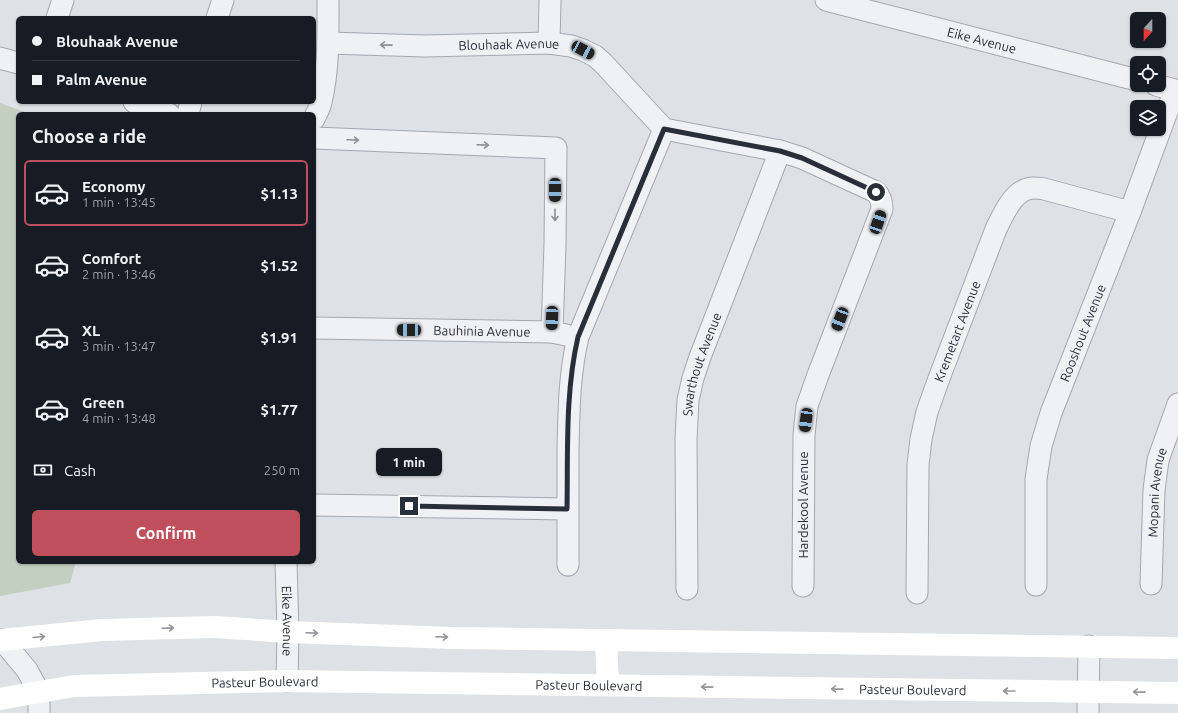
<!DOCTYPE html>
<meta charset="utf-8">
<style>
body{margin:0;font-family:Ubuntu,sans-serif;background:#20242c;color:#f1f3f6;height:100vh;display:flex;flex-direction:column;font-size:15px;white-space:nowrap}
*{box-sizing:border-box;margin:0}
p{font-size:13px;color:#9ea1a6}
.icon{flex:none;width:22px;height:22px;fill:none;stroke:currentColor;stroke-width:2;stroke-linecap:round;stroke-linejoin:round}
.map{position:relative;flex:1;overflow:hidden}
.details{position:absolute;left:16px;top:112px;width:300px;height:452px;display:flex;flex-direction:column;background:#171b24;border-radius:6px;box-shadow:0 1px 3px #0004}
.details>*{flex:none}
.banner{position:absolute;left:16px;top:16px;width:300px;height:88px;border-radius:6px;box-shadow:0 1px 3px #0004;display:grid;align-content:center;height:88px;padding:0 16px;background:#171b24}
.needle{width:26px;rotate:201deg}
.buttons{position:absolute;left:1130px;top:12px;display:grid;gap:8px}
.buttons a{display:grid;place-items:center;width:36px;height:36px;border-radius:6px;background:#171b24;box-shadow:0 1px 3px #0004;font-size:20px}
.end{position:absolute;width:18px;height:18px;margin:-9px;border:5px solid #292e3b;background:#fff;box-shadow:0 0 0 2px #fff}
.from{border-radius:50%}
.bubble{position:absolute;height:28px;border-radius:6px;background:#171b24;box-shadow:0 1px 3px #0004;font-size:13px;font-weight:700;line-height:28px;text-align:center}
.car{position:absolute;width:12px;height:24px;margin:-12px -6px;border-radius:5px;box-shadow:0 0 3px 1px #0007;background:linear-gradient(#222 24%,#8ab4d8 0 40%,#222 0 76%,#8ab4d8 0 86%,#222 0)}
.banner b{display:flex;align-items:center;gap:14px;height:38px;font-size:15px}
.banner b+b{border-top:1px solid #363941}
.banner i{width:10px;height:10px;background:#f1f3f6}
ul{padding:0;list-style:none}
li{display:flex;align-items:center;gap:12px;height:66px;margin:0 8px 6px;padding:0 8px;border:2px solid transparent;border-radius:6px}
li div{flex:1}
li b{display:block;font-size:15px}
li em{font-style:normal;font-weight:700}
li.active{border-color:#bf4f5a}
li>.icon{width:36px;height:36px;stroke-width:1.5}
h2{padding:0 16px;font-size:18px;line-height:48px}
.pay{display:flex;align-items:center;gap:10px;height:44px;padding:0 16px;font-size:15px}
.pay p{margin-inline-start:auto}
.button{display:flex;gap:8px;margin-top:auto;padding:8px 16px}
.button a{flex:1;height:46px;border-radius:6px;background:#bf4f5a;color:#fff;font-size:16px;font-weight:700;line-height:46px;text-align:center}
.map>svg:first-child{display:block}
.green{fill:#c3cfc0}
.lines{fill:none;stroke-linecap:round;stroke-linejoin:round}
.street-casing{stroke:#a4a8af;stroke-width:23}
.street{stroke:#f0f1f5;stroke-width:21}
.secondary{stroke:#fff;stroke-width:22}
.oneway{stroke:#8c9098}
.oneway2{stroke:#94969d}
.route{stroke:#292e3b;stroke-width:5}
.labels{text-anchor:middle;stroke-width:3.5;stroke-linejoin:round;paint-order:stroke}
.street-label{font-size:13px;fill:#292e3b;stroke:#edeff4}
</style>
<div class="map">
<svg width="1178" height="713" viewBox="0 0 1178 713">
<rect width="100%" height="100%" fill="#dee1e6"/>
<polygon class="green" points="0,103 30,114 18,114 18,562 76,562 70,583 0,596"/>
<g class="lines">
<defs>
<g id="street">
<path id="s1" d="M826 0 1137 80"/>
<polyline points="57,18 63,0"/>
<polyline points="217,18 223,0"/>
<path id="s2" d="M328 43 425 46 549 43 571 46 583 50 595 56 603 63 664 129 780 151 802 158 876 192C881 197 882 202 882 209L818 375 807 406 804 435 803 586"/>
<polyline points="549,43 550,0"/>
<polyline points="0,58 18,63"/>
<polyline points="1156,85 1178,91"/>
<polyline points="134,102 169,114"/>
<polyline points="188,114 191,102"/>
<path d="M314 119C316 114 320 108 321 102 329 69 328 34 328 0"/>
<polyline points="314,138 556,148 555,245 552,332"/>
<path id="s3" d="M314 328 552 332 566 335"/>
<polyline points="314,505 567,509"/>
<path id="s4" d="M286 562 288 632 287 681"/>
<path d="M568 565C568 527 568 488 568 449 569 410 569 376 578 337L664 129"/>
<path id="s5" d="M1151 584 1154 490 1158 460 1178 404"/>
<path id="s6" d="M1036 585V479L1041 446 1051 413 1130 212 1175 90"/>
<path id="s7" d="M687 589 686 439 688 400 693 378 700 357 780 151"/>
<path id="s8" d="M917 593 918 465 921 439 927 412 938 381 996 229C1004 213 1014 188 1034 188 1037 188 1041 188 1044 189L1130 212"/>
<polyline points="2,640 27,670 39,692 39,713"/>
<polyline points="1088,713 1089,646"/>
</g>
</defs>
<use href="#street" class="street-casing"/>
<use href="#street" class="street"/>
<g class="secondary">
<polyline points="0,640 102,630 215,627 288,632 453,638 1178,648"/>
<polyline points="606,640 608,685"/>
<path id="s9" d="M0 699 74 686 287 681 1178 693"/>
</g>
</g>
<defs><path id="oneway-shaft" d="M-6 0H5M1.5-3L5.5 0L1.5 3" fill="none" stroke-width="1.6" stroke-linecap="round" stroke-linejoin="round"/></defs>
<g class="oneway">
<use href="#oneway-shaft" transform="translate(386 45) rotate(-179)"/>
<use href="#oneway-shaft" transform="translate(353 140) rotate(2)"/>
<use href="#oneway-shaft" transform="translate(483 145) rotate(2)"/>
<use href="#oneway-shaft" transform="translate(555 215) rotate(90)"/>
</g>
<g class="oneway2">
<use href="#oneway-shaft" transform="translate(168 628) rotate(-2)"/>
<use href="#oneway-shaft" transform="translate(312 633) rotate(2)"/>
<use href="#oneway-shaft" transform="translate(39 637) rotate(-5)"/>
<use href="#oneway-shaft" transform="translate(442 637) rotate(2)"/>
<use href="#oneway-shaft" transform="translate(707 687) rotate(-179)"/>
<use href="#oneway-shaft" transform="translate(837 689) rotate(-179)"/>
<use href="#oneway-shaft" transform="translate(1009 691) rotate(-180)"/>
<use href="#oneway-shaft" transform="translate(1139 692) rotate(-179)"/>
</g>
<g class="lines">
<path class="route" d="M409 506 567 509C568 452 565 393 578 337L664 129 780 151 802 158 876 192"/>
</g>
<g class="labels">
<g class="street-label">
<text dy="5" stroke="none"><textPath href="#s1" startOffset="161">Eike Avenue</textPath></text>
<text dy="5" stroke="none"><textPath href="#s2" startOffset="181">Blouhaak Avenue</textPath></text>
<text dy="5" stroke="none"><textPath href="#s3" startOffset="168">Bauhinia Avenue</textPath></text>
<text dy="5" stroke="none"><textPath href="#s8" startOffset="268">Kremetart Avenue</textPath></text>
<text dy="5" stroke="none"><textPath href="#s6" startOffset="260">Rooshout Avenue</textPath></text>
<text dy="5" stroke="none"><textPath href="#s7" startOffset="227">Swarthout Avenue</textPath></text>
<text dy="5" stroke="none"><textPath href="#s5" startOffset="92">Mopani Avenue</textPath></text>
<text transform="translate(803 505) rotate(-90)" y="5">Hardekool Avenue</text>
<text dy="5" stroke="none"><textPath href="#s4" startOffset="59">Eike Avenue</textPath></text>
<text dy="5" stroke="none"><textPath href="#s9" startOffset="266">Pasteur Boulevard</textPath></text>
<text dy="5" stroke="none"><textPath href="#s9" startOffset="590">Pasteur Boulevard</textPath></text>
<text dy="5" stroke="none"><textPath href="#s9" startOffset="914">Pasteur Boulevard</textPath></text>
</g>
</g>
</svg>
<div class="buttons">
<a><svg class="needle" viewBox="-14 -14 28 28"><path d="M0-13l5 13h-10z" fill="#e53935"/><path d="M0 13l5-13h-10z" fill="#9ea1a6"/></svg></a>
<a><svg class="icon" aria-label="locate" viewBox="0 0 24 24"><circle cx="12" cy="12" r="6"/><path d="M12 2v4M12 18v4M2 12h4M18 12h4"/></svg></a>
<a><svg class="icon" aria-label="layers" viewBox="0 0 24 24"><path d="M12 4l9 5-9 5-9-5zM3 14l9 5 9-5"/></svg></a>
</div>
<i class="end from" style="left:876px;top:192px"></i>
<i class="end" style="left:409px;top:506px"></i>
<div class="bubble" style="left:376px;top:448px;width:66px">1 min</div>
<i class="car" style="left:583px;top:50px;rotate:118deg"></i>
<i class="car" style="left:555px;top:190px;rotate:180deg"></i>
<i class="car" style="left:878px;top:222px;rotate:19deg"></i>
<i class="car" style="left:552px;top:318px;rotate:182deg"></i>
<i class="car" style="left:840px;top:319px;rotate:201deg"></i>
<i class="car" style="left:409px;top:330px;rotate:271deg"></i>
<i class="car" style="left:806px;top:420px;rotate:187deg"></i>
<div class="banner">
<b><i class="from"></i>Blouhaak Avenue</b>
<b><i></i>Palm Avenue</b>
</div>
<section class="details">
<h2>Choose a ride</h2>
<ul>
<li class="active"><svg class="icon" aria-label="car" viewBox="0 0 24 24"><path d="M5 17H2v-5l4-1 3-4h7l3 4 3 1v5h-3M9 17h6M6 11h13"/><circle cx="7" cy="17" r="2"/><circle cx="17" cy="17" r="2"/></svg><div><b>Economy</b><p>1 min · 13:45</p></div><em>$1.13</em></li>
<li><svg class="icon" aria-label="car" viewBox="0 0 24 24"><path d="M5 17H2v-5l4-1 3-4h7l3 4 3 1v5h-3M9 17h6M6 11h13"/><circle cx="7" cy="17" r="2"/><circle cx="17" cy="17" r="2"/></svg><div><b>Comfort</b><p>2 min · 13:46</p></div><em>$1.52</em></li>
<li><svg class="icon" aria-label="car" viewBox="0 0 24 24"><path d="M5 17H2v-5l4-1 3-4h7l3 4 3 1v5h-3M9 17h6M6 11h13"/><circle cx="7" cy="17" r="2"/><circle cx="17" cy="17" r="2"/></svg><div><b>XL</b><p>3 min · 13:47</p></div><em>$1.91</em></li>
<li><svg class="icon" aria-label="car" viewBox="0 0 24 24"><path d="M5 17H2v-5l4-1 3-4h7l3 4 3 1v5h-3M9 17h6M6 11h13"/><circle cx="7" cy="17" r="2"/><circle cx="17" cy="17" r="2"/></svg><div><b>Green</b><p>4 min · 13:48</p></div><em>$1.77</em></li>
</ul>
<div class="pay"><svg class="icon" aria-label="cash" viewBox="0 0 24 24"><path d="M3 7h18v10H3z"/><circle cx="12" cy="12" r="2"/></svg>Cash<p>250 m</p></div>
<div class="button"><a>Confirm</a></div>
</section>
</div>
